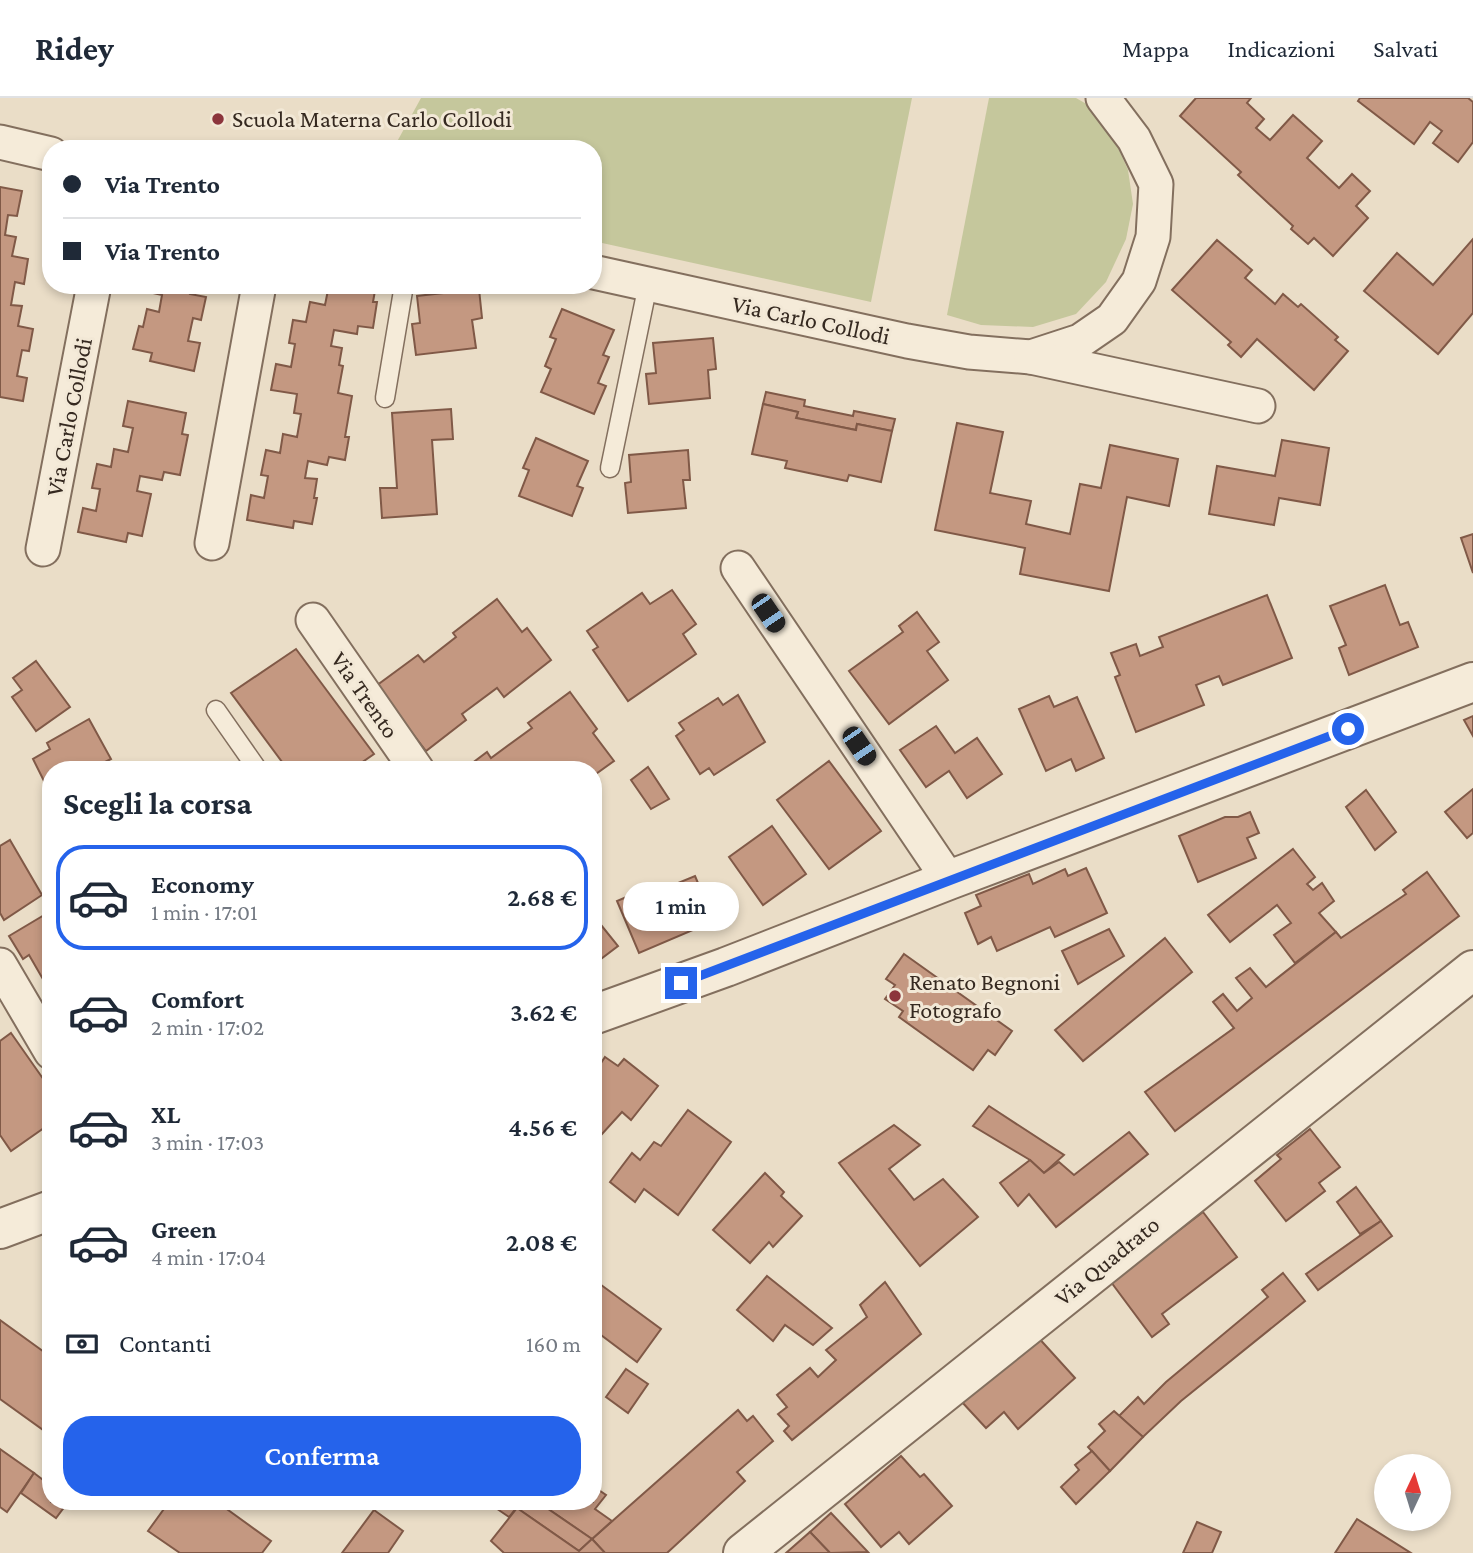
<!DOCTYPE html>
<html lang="it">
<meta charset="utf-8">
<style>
body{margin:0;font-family:"Crimson Pro",serif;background:#f2f2f3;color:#1f2937;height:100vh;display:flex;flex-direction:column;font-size:26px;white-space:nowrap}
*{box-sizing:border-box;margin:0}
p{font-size:23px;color:#747a83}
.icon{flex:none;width:38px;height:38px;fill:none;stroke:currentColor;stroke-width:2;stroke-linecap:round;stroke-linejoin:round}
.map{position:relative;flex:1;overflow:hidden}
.sheet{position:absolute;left:42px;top:663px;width:560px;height:749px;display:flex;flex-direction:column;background:#fff;border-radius:28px;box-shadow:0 4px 10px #0003}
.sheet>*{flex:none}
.hud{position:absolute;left:42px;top:42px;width:560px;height:154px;border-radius:28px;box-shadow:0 4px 10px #0003;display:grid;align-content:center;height:154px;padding:0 21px;background:#fff}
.needle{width:46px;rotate:4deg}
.buttons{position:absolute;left:1374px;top:1356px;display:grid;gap:14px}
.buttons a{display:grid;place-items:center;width:77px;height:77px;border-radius:50%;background:#fff;box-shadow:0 4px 10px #0003;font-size:35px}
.end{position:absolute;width:32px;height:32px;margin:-16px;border:9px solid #2563eb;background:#fff;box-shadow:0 0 0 4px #fff}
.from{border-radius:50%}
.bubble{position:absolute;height:49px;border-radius:24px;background:#fff;box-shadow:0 4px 10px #0003;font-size:23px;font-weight:600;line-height:49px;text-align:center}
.car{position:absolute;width:21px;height:42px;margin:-21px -10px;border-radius:9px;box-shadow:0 0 5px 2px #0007;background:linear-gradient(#222 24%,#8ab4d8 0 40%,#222 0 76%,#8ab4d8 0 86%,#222 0)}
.hud b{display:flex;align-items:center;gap:24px;height:66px;font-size:26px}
.hud b+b{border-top:2px solid #e0e1e3}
.hud i{width:18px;height:18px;background:#1f2937}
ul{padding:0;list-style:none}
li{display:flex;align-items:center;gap:21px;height:105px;margin:0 14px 10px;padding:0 7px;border:4px solid transparent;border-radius:28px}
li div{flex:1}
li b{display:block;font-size:26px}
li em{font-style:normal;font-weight:600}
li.current{border-color:#2563eb}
li>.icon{width:63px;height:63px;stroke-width:1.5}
h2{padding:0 21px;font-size:32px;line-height:84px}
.pay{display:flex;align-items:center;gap:18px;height:77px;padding:0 21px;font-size:26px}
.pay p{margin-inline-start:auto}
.action{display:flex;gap:14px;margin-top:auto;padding:14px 21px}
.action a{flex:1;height:80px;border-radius:28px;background:#2563eb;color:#fff;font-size:28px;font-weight:600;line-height:80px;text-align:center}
header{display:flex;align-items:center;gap:42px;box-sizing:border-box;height:98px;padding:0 35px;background:#fff;border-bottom:2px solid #e0e1e3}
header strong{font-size:33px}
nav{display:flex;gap:38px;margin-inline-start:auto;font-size:24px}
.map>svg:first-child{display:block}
.green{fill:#c5c79c}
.building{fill:#c49881;stroke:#805947;stroke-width:2}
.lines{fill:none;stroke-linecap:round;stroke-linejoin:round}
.service-casing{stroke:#836f5e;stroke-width:21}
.minor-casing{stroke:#836f5e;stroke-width:37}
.tertiary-casing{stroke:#836f5e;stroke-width:42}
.service{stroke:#f5ebd9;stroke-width:18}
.minor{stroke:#f5ebd9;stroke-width:33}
.tertiary{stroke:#f5ebd9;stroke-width:38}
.route{stroke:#2563eb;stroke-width:9}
.poi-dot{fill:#8c353c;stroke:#f2e8d6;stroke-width:2.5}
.labels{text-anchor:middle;stroke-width:6;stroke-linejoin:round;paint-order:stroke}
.poi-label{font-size:24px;fill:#352920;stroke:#f2e8d6;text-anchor:start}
.street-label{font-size:24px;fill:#352920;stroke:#f2e8d6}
</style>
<header>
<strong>Ridey</strong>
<nav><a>Mappa</a><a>Indicazioni</a><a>Salvati</a></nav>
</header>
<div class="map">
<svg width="1473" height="1455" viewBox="0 0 1473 1455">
<rect width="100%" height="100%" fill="#eaddc7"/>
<g class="green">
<polygon points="421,0 912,0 871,204 593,143 593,51 393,51"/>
<polygon points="989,0 1076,0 1090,8 1113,38 1128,72 1133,106 1126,141 1106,184 1076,216 1033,229 981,227 947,217"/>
</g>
<g class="building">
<polygon points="1196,0 1251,0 1247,5 1264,21 1256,30 1270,42 1293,17 1322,43 1307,60 1339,90 1352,76 1370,93 1356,108 1368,120 1333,158 1314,140 1308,146 1291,131 1293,128 1238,77 1241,74 1180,18"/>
<polygon points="1360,0 1468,0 1473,4 1473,44 1458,64 1433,45 1442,33 1430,24 1414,46 1358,3"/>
<polygon points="0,89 22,93 17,118 8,117 5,137 16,139 12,158 28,161 24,186 15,184 11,207 22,208 18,228 33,231 29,253 22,252 17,278 27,280 23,303 0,299"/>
<polygon points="1473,141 1473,215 1438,256 1364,193 1397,155 1433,187"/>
<polygon points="1217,142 1252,172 1245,180 1275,206 1283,196 1298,209 1301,206 1338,239 1335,242 1348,253 1314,292 1257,241 1241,259 1228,247 1231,244 1172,192"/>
<polygon points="145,187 192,187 190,196 206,199 201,222 193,220 188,243 200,245 194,273 150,263 152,255 133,251 139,228 143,229 147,211 159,214 162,197 144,193"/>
<polygon points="329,187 376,187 373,204 377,204 373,230 358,228 357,236 334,232 331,248 342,250 339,267 343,268 338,295 352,298 345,339 349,339 345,362 329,359 327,367 308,363 305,380 317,381 314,400 317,400 312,426 294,423 293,430 247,422 251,397 264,400 268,378 261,377 266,352 280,355 283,336 297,339 301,316 294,315 297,296 271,292 276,266 291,269 295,246 289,245 293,222 306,224 310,204 325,207"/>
<polygon points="479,191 482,220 472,222 476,250 416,257 412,226 420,225 417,198"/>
<polygon points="562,211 614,232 603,257 609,259 598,285 606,288 594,316 541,294 551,271 545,268 556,241 550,239"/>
<polygon points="713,240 716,271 708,272 710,300 649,306 646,276 656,275 653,245"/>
<polygon points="766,294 805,302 804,308 853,318 854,313 895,321 892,333 857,326 856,332 796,320 798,314 763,306"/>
<polygon points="128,303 186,315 182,336 188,337 180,377 164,374 162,382 140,378 137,393 151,396 142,438 128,435 126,444 78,434 83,410 96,413 100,391 92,390 97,366 111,369 114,351 128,354 133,330 123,328"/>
<polygon points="763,306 798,314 796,320 856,332 857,326 892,333 881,384 849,377 847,383 785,370 787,363 752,356"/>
<polygon points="451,311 453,341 432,342 437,416 382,420 380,390 397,390 392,315"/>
<polygon points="957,325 1003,334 990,395 1031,403 1026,426 1070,436 1080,386 1101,390 1110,347 1178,361 1169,408 1127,399 1109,493 1020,476 1025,450 935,432"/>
<polygon points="536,340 588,363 577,388 583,390 572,418 519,398 529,372 523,370"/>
<polygon points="1282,342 1329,350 1320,407 1279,400 1274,427 1209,416 1217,368 1275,378"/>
<polygon points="688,352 690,382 683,382 686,410 628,415 625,385 631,384 629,357"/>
<polygon points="1473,436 1473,475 1461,440"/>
<polygon points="1385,487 1400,527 1408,524 1418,549 1349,577 1339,550 1346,547 1330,508"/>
<polygon points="672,492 696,526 683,536 696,556 628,603 593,552 598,549 587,533 642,495 650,506"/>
<polygon points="1267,497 1292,560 1223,587 1219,578 1196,587 1204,607 1136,634 1115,579 1120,577 1111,555 1136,546 1140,558 1163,549 1159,539"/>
<polygon points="497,501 522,534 527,530 551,562 504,599 497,590 462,616 466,622 426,653 376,588 418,557 424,564 456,539 453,535"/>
<polygon points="917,514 939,544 927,553 948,582 889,626 849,573 903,534 899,528"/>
<polygon points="296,551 374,656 351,672 288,672 231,595"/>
<polygon points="36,563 70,609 36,633 12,599 22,592 13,580"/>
<polygon points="570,594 597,631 593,635 614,663 593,678 593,672 463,672 487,654 491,660 532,630 528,625"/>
<polygon points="738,597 765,644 714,677 709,670 700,676 676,638 684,632 679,625 718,600 723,607"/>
<polygon points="1049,598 1054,609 1077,599 1104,660 1076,673 1071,661 1046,673 1019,611"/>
<polygon points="1473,618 1473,638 1464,622"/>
<polygon points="89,621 111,661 103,665 107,672 51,672 51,697 33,661 50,651 47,645"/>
<polygon points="936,628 955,655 977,640 1002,676 967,700 949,673 926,689 900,652"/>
<polygon points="829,663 881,733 829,771 777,702"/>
<polygon points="648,669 669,701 651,711 631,682"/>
<polygon points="1473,691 1473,735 1467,740 1445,714"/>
<polygon points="1366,692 1396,734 1375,752 1346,709"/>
<polygon points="1250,714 1259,735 1247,740 1256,760 1198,784 1179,738 1225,719 1238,719"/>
<polygon points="772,728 806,776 763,807 729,759"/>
<polygon points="10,742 42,797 4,822 0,815 0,748"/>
<polygon points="1293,751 1315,779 1307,786 1313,792 1322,785 1334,803 1319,815 1336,834 1295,865 1274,837 1291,825 1277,807 1230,844 1208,817"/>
<polygon points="1086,770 1107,815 1055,839 1050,829 997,853 991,839 978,846 965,815 981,808 976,797 1029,776 1033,786 1065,771 1068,778"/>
<polygon points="1427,774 1459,818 1175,1033 1145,994 1234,930 1213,904 1223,896 1237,913 1252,900 1236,880 1250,870 1266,889 1336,834 1341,840 1406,796 1403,792"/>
<polygon points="695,778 714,823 639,855 617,803 645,791 649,797"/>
<polygon points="51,813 51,879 44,883 29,857 23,861 9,838"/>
<polygon points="593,817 618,848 593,867"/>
<polygon points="1109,831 1124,858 1078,886 1062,853"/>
<polygon points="1165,840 1192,874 1083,963 1055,932"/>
<polygon points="904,856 1012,933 995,957 988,952 973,972 899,919 903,913 885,901 895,887 886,881"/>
<polygon points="11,935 51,992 51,1025 11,1053 0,1037 0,943"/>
<polygon points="605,959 618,968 624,961 658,988 631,1022 622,1014 593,1046 593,977"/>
<polygon points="989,1008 1064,1057 1044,1075 1030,1062 973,1028"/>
<polygon points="688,1012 731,1044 678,1117 644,1091 635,1104 610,1084 632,1055 640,1062 654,1044 661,1048"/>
<polygon points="894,1027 920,1047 889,1071 914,1102 943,1081 978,1119 920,1168 839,1065"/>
<polygon points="1310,1031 1340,1069 1319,1085 1325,1093 1286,1123 1255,1083 1281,1061 1277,1057"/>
<polygon points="1129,1034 1148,1056 1056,1129 1029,1096 1018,1108 1000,1085 1030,1062 1044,1075 1059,1064 1074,1077"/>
<polygon points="765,1075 784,1094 781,1098 802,1118 773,1149 769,1144 750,1165 713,1132"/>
<polygon points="1356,1089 1381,1123 1360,1136 1337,1104"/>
<polygon points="1203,1114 1237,1159 1162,1216 1169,1226 1152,1239 1111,1184"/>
<polygon points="1381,1123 1392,1138 1318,1192 1306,1176"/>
<polygon points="1283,1175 1305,1203 1181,1303 1143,1339 1119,1318 1138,1299 1144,1306 1166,1284 1268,1199 1262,1192"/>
<polygon points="767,1178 832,1230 813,1247 785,1227 773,1243 737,1212"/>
<polygon points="593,1181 661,1231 637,1264 593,1231"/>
<polygon points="885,1184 921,1236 792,1342 784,1333 789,1328 778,1316 787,1309 777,1297 810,1270 818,1279 836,1262 826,1252 867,1219 860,1207"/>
<polygon points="0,1222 51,1259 51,1327 46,1334 0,1301"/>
<polygon points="1036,1237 1075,1280 1018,1331 1004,1314 986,1330 961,1303"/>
<polygon points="626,1271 648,1286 628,1315 606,1299"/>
<polygon points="738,1312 747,1323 753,1318 773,1343 737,1374 745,1383 667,1455 605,1455 592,1441"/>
<polygon points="1114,1313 1143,1339 1110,1373 1088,1349 1105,1333 1099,1326"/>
<polygon points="0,1351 34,1375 7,1414 0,1409"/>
<polygon points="1092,1353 1110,1373 1076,1406 1061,1389 1079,1372 1075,1367"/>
<polygon points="901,1358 920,1379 924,1376 952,1408 909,1446 899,1434 881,1449 845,1406"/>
<polygon points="34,1375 51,1388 51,1404 68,1404 56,1420 21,1395"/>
<polygon points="593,1388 606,1397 595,1411 612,1423 592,1441 538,1404 593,1404"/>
<polygon points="169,1404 217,1404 271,1443 262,1455 180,1455 148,1433"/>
<polygon points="487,1404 521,1404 509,1419"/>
<polygon points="521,1404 538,1404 592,1441 579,1453 517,1410"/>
<polygon points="517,1410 579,1453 592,1441 605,1455 504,1455 491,1443"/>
<polygon points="374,1412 403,1433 388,1455 342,1455"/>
<polygon points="831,1415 868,1454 830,1455 810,1434"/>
<polygon points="1357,1421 1411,1455 1335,1455"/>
<polygon points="1197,1424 1221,1434 1212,1455 1183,1455"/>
<polygon points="810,1434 830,1455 786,1455"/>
</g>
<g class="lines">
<defs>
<g id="service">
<polyline points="385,300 404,187"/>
<polyline points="610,370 648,186"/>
<polyline points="216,612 258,672"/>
</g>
<g id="minor">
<polyline points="0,44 51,56"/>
<polyline points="593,174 907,243 969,254 1031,259 1080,243 1112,221 1139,183 1153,139 1156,86 1134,41 1103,0"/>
<polyline points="1031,259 1258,308"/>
<polyline points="212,445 259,187"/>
<polyline points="43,451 94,187"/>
<polyline points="738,470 949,782"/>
<polyline points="313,522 417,672"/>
<polyline points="0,867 51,954"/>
</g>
<g id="tertiary">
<polyline points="593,917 726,869 949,782 1473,584"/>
<polyline points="0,1131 51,1112"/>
<polyline points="743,1455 1473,872"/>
</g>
</defs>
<use href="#service" class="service-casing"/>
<use href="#minor" class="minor-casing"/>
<use href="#tertiary" class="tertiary-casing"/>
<use href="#service" class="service"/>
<use href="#minor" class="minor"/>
<use href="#tertiary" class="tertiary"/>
</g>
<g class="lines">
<polyline class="route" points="681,885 1348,631"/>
</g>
<g class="poi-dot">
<circle cx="218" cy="21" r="7"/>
<circle cx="895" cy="898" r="7"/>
</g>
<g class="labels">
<g class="poi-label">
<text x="232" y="29">Scuola Materna Carlo Collodi</text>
<text x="909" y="892">Renato Begnoni<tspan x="909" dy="28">Fotografo</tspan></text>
</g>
<g class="street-label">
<text transform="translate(811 222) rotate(12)" y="8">Via Carlo Collodi</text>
<text transform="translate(69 319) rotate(-79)" y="8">Via Carlo Collodi</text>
<text transform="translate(365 597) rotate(55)" y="8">Via Trento</text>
<text transform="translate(1107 1163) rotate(-39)" y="8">Via Quadrato</text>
</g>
</g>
</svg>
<div class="buttons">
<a><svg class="needle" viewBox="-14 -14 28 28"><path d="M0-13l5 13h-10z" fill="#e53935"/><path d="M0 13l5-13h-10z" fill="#747a83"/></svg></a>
</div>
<i class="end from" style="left:1348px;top:631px"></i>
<i class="end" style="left:681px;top:885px"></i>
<div class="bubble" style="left:623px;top:784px;width:116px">1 min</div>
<i class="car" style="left:768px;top:515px;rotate:146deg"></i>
<i class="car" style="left:859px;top:648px;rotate:146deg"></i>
<div class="hud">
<b><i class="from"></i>Via Trento</b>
<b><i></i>Via Trento</b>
</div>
<section class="sheet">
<h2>Scegli la corsa</h2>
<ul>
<li class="current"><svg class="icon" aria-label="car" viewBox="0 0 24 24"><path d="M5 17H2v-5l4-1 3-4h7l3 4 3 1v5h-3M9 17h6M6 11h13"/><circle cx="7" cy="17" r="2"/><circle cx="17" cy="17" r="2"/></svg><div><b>Economy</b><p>1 min · 17:01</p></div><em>2.68 €</em></li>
<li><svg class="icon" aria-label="car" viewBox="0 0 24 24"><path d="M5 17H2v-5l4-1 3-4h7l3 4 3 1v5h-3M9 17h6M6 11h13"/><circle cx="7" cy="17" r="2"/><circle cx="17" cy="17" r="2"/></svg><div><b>Comfort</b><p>2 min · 17:02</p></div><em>3.62 €</em></li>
<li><svg class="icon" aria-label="car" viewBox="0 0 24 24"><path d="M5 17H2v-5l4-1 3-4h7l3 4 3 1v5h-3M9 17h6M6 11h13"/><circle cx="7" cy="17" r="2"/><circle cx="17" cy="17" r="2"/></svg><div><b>XL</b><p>3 min · 17:03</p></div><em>4.56 €</em></li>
<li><svg class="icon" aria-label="car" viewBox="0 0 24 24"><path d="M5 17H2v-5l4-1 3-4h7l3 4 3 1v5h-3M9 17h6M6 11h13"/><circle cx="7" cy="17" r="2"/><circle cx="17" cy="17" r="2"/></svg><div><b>Green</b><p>4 min · 17:04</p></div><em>2.08 €</em></li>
</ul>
<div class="pay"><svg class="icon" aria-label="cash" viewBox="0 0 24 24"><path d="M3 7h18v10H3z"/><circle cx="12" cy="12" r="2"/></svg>Contanti<p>160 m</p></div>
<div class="action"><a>Conferma</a></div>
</section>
</div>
